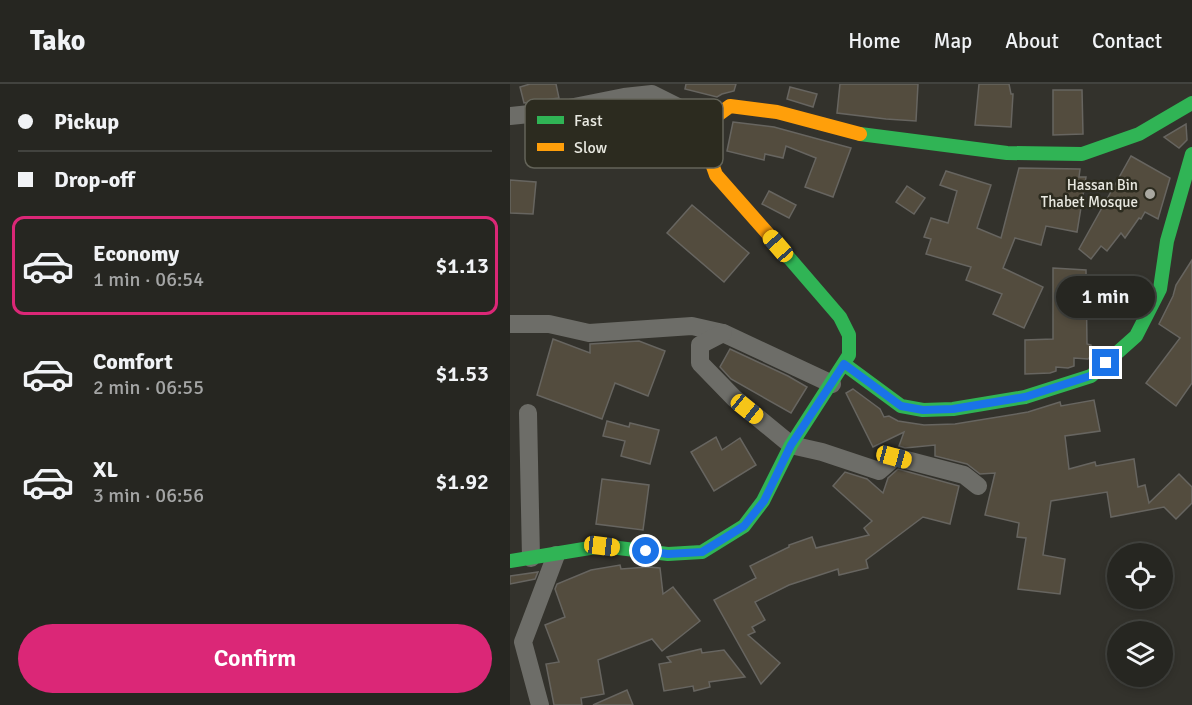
<!DOCTYPE html>
<meta charset="utf-8">
<style>
body{margin:0;font-family:Signika,sans-serif;background:#32322e;color:#f1f3f6;height:100vh;display:flex;flex-direction:column;font-size:22px;white-space:nowrap}
*{box-sizing:border-box;margin:0}
p{font-size:20px;color:#a4a5a5}
.icon{flex:none;width:33px;height:33px;fill:none;stroke:currentColor;stroke-width:2;stroke-linecap:round;stroke-linejoin:round}
.map{position:relative;flex:1;overflow:hidden}
.panel{display:flex;flex-direction:column;background:#262621;width:510px}
.panel>*{flex:none}
.banner{display:grid;align-content:center;height:132px;padding:0 18px;background:#262621}
.controls{position:absolute;left:597px;top:459px;display:grid;gap:12px}
.controls a{display:grid;place-items:center;width:66px;height:66px;border-radius:50%;background:#262621;box-shadow:0 3px 9px #0003,0 0 0 2px #42433f;font-size:30px}
.end{position:absolute;width:27px;height:27px;margin:-14px;border:8px solid #1a73e8;background:#fff;box-shadow:0 0 0 3px #fff}
.from{border-radius:50%}
.bubble{position:absolute;height:42px;border-radius:21px;background:#262621;box-shadow:0 3px 9px #0003,0 0 0 2px #42433f;font-size:20px;font-weight:600;line-height:42px;text-align:center}
.car{position:absolute;width:18px;height:36px;margin:-18px -9px;border-radius:8px;box-shadow:0 0 4px 2px #0007;background:linear-gradient(#f5c518 24%,#345 0 40%,#f5c518 0 76%,#345 0 86%,#f5c518 0)}
.banner b{display:flex;align-items:center;gap:21px;height:57px;font-size:22px}
.banner b+b{border-top:2px solid #42433f}
.banner i{width:15px;height:15px;background:#f1f3f6}
ul{padding:0;list-style:none}
li{display:flex;align-items:center;gap:18px;height:99px;margin:0 12px 9px;padding:0 6px;border:3px solid transparent;border-radius:12px}
li div{flex:1}
li b{display:block;font-size:22px}
li em{font-style:normal;font-weight:600}
li.active{border-color:#db2777}
li>.icon{width:54px;height:54px;stroke-width:1.5}
.primary-button{display:flex;gap:12px;margin-top:auto;padding:12px 18px}
.primary-button a{flex:1;height:69px;border-radius:36px;background:#db2777;color:#fff;font-size:24px;font-weight:600;line-height:69px;text-align:center}
header{display:flex;align-items:center;gap:36px;box-sizing:border-box;height:84px;padding:0 30px;background:#262621;border-bottom:2px solid #42433f}
header strong{font-size:28px}
nav{display:flex;gap:33px;margin-inline-start:auto;font-size:21px}
main{display:flex;flex:1;min-height:0}
.map>svg:first-child{display:block}
.building{fill:#534c3e;stroke:#676560;stroke-width:1.5}
.lines{fill:none;stroke-linecap:round;stroke-linejoin:round}
.street{stroke:#6d6d68;stroke-width:18}
.fast{stroke:#30b455;stroke-width:14}
.slow{stroke:#ff9f0a;stroke-width:14}
.route{stroke:#1a73e8;stroke-width:8}
.poi-dot{fill:#a9a8a1;stroke:#2c2b1f;stroke-width:2}
.labels{text-anchor:middle;stroke-width:5;stroke-linejoin:round;paint-order:stroke}
.poi-label{font-size:15px;fill:#e8e8e0;stroke:#2c2b1f;text-anchor:end}
.key{fill:#2c2b1f;stroke:#646459;stroke-width:1.5}
.key-label{font-size:16px;fill:#e8e8e0}
</style>
<header>
<strong>Tako</strong>
<nav><a>Home</a><a>Map</a><a>About</a><a>Contact</a></nav>
</header>
<main>
<section class="panel">
<div class="banner">
<b><i class="from"></i>Pickup</b>
<b><i></i>Drop-off</b>
</div>
<ul>
<li class="active"><svg class="icon" aria-label="car" viewBox="0 0 24 24"><path d="M5 17H2v-5l4-1 3-4h7l3 4 3 1v5h-3M9 17h6M6 11h13"/><circle cx="7" cy="17" r="2"/><circle cx="17" cy="17" r="2"/></svg><div><b>Economy</b><p>1 min · 06:54</p></div><em>$1.13</em></li>
<li><svg class="icon" aria-label="car" viewBox="0 0 24 24"><path d="M5 17H2v-5l4-1 3-4h7l3 4 3 1v5h-3M9 17h6M6 11h13"/><circle cx="7" cy="17" r="2"/><circle cx="17" cy="17" r="2"/></svg><div><b>Comfort</b><p>2 min · 06:55</p></div><em>$1.53</em></li>
<li><svg class="icon" aria-label="car" viewBox="0 0 24 24"><path d="M5 17H2v-5l4-1 3-4h7l3 4 3 1v5h-3M9 17h6M6 11h13"/><circle cx="7" cy="17" r="2"/><circle cx="17" cy="17" r="2"/></svg><div><b>XL</b><p>3 min · 06:56</p></div><em>$1.92</em></li>
</ul>
<div class="primary-button"><a>Confirm</a></div>
</section>
<div class="map">
<svg width="682" height="621" viewBox="0 0 682 621">
<rect width="100%" height="100%" fill="#33322c"/>
<g class="building">
<polygon points="20,0 46,0 49,14 14,19 10,3"/>
<polygon points="176,0 226,0 224,7 212,10 207,13 175,5"/>
<polygon points="330,0 408,0 406,37 376,35 327,29"/>
<polygon points="469,0 499,0 501,10 503,10 501,43 465,41"/>
<polygon points="280,3 307,10 303,23 277,15"/>
<polygon points="543,6 572,6 573,50 543,51"/>
<polygon points="223,38 264,43 341,64 323,113 295,103 306,74 276,62 273,74 255,70 254,76 217,67"/>
<polygon points="676,40 677,56 669,64 654,53"/>
<polygon points="621,72 660,94 648,135 635,128 631,135 629,134 615,154 611,149 597,167 591,162 581,175 569,165"/>
<polygon points="509,84 570,85 569,93 576,93 567,148 536,142 531,161 505,154 493,184 533,203 514,244 483,230 492,210 456,196 461,183 416,170 421,155 414,153 421,134 438,139 447,107 430,101 436,87 481,101 467,144 491,154"/>
<polygon points="0,96 26,98 23,130 0,129"/>
<polygon points="397,102 415,114 404,130 386,118"/>
<polygon points="259,107 286,121 279,134 252,120"/>
<polygon points="182,121 239,169 214,198 157,149"/>
<polygon points="682,176 682,299 666,322 636,299 670,254 649,240 663,212 666,201"/>
<polygon points="543,184 576,186 577,260 581,261 581,272 578,275 564,274 564,282 558,284 546,283 546,287 540,289 515,290 515,256 543,255"/>
<polygon points="43,255 80,269 80,260 129,257 155,267 138,312 105,299 92,335 27,311"/>
<polygon points="220,265 278,292 297,303 281,329 221,295 210,283"/>
<polygon points="343,305 370,325 374,333 379,332 388,337 414,341 445,340 518,328 550,318 551,322 584,316 590,347 555,352 559,385 585,378 586,382 624,375 628,403 635,401 639,419 669,390 682,403 682,419 666,435 654,423 601,433 597,408 541,417 533,471 555,475 550,510 508,505 516,454 507,453 509,439 475,431 485,389 470,390 457,380 425,372 425,361 395,364 389,362 394,348 363,363 336,309"/>
<polygon points="97,337 119,343 120,339 149,346 140,380 111,372 115,357 93,352"/>
<polygon points="206,353 212,366 230,354 246,381 204,407 181,368"/>
<polygon points="388,385 449,402 440,440 413,433 356,476 358,484 329,491 328,485 279,501 245,518 255,536 242,543 245,548 238,551 270,579 251,600 204,516 246,494 240,482 279,463 279,461 302,453 306,464 359,451 354,444 362,437 323,402 335,388 357,395 373,409 378,394"/>
<polygon points="92,395 139,401 133,446 86,440"/>
<polygon points="110,481 111,485 138,483 150,484 153,510 163,503 190,537 152,567 142,555 88,576 94,610 71,614 72,621 44,621 36,580 49,578 35,541 55,533 45,505 47,500 81,486"/>
<polygon points="28,488 25,495 0,500 0,492"/>
<polygon points="191,565 192,569 214,566 235,593 199,598 200,603 184,607 183,602 154,607 149,580 161,578 157,573"/>
<polygon points="117,606 123,621 83,621"/>
</g>
<g class="lines">
<g class="street">
<polyline points="0,32 39,28 114,13 142,10 198,38"/>
<polyline points="0,240 39,240 79,249 182,242 213,249 322,300"/>
<polyline points="213,249 190,261 190,279 224,314 281,361 312,368 369,387 385,373 454,391 468,402"/>
<polyline points="18,329 21,474"/>
<polyline points="30,621 13,558 46,471"/>
</g>
<g class="fast">
<polyline points="350,50 497,69 572,70 629,50 682,19"/>
<polyline points="334,280 391,322 413,326 443,325 515,313 581,292 626,252 650,205 657,157 682,70"/>
<polyline points="0,477 92,462 158,470 192,468 234,442 253,417 281,361 339,271 339,251 330,233 274,168"/>
</g>
<polyline class="slow" points="274,168 206,91 194,57 198,38 220,22 267,28 350,50"/>
</g>
<g class="lines">
<polyline class="route" points="136,467 158,470 192,468 234,442 254,417 281,361 334,280 391,322 413,326 443,325 515,313 580,292 596,279"/>
</g>
<circle class="poi-dot" cx="640" cy="110" r="6"/>
<g class="labels">
<g class="poi-label">
<text x="628" y="106">Hassan Bin<tspan x="628" dy="17">Thabet Mosque</tspan></text>
</g>
</g>
<rect x="15" y="15" width="198" height="69" rx="9" class="key"/>
<rect x="27" y="32" width="27" height="8" fill="#30b455"/>
<rect x="27" y="59" width="27" height="8" fill="#ff9f0a"/>
<g class="key-label">
<text x="64" y="42">Fast</text>
<text x="64" y="69">Slow</text>
</g>
</svg>
<div class="controls">
<a><svg class="icon" aria-label="locate" viewBox="0 0 24 24"><circle cx="12" cy="12" r="6"/><path d="M12 2v4M12 18v4M2 12h4M18 12h4"/></svg></a>
<a><svg class="icon" aria-label="layers" viewBox="0 0 24 24"><path d="M12 4l9 5-9 5-9-5zM3 14l9 5 9-5"/></svg></a>
</div>
<i class="end from" style="left:136px;top:467px"></i>
<i class="end" style="left:596px;top:279px"></i>
<div class="bubble" style="left:546px;top:192px;width:99px">1 min</div>
<i class="car" style="left:268px;top:162px;rotate:319deg"></i>
<i class="car" style="left:237px;top:325px;rotate:129deg"></i>
<i class="car" style="left:384px;top:373px;rotate:105deg"></i>
<i class="car" style="left:92px;top:462px;rotate:97deg"></i>
</div>
</main>
